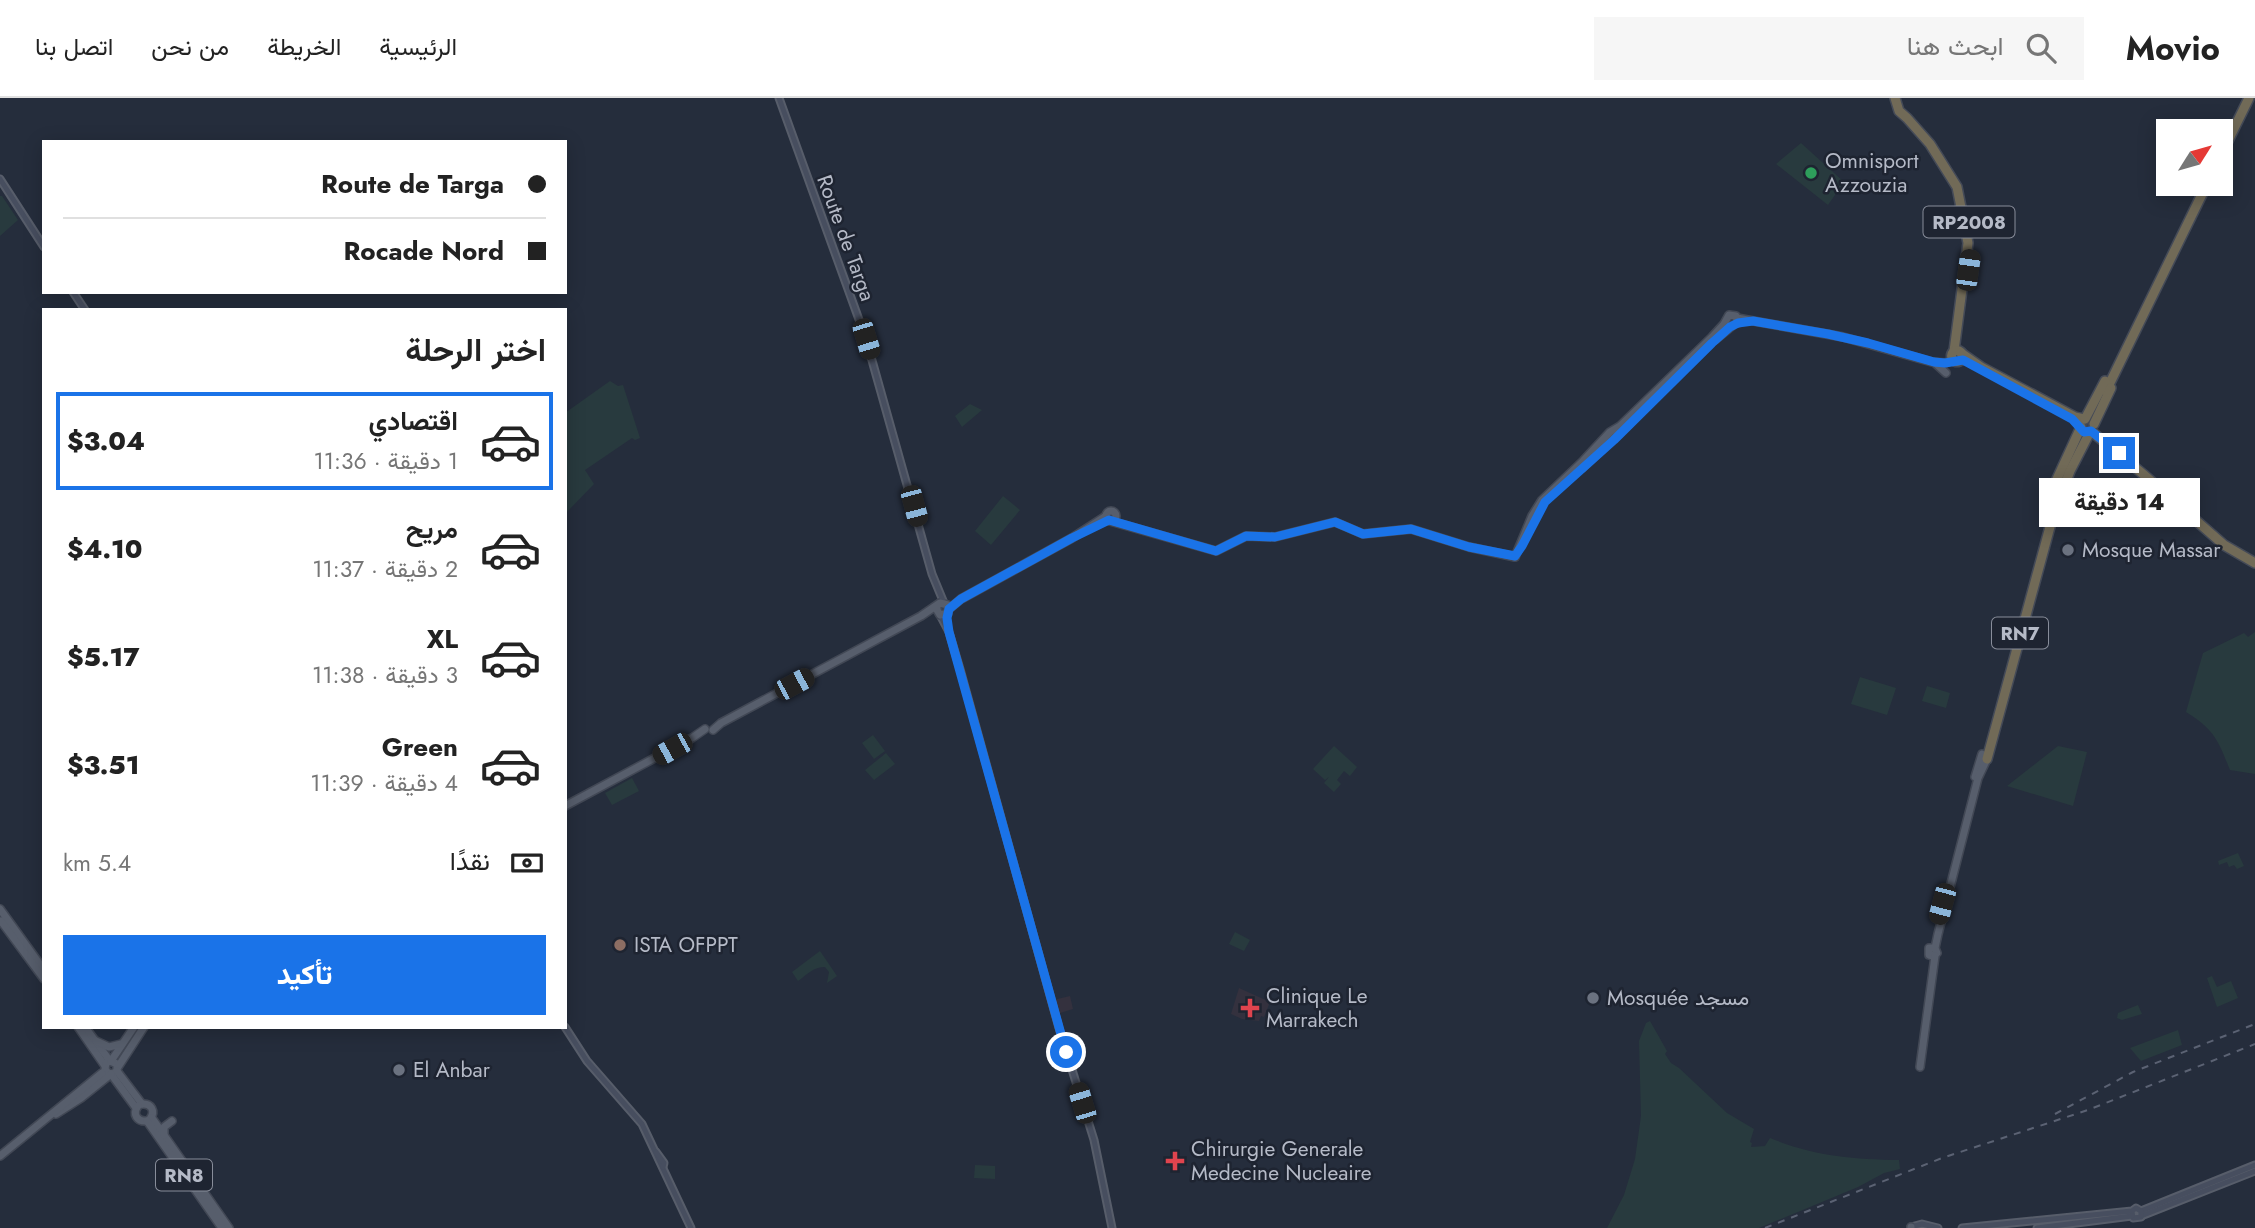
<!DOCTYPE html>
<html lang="ar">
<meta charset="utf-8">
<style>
body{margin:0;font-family:Jost,Vazirmatn,sans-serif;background:#f6f6f6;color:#222;direction:rtl;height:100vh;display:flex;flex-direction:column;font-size:26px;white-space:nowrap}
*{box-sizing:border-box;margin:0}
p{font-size:23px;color:#767676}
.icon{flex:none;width:38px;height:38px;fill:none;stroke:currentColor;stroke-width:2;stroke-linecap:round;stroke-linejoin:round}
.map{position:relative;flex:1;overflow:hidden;direction:ltr}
.side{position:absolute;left:42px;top:210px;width:525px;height:721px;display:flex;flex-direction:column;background:#fff;border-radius:0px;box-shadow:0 4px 18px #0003;direction:rtl}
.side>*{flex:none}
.hud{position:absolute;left:42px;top:42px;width:525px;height:154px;border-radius:0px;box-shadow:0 4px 18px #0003;direction:rtl;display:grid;align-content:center;height:154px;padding:0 21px;background:#fff}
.needle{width:46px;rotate:53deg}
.controls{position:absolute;left:2156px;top:21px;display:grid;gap:14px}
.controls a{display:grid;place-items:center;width:77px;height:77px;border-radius:0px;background:#fff;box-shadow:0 4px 18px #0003;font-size:35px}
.end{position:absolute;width:32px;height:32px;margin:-16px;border:9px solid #1a73e8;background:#fff;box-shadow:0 0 0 4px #fff}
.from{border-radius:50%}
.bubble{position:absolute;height:49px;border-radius:0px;background:#fff;box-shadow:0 4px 18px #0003;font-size:23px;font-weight:800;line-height:49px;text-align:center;direction:rtl}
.car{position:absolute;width:21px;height:42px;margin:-21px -10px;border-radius:9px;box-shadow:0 0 5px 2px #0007;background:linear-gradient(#222 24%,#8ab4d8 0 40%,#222 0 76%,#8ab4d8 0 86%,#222 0)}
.hud b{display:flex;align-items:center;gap:24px;height:66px;font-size:26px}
.hud b+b{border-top:2px solid #e0e0e0}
.hud i{width:18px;height:18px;background:#222}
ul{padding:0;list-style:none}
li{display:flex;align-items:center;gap:21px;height:98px;margin:0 14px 10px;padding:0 7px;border:4px solid transparent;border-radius:0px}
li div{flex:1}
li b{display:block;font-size:26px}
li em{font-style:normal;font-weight:800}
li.current{border-color:#1a73e8}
li>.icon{width:63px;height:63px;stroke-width:1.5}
h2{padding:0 21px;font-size:32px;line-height:84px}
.pay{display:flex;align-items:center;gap:18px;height:77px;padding:0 21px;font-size:26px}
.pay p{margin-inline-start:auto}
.cta{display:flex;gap:14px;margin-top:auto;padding:14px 21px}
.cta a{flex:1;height:80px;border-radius:0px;background:#1a73e8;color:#fff;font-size:28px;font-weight:800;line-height:80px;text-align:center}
header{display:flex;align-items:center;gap:42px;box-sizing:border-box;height:98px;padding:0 35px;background:#fff;border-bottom:2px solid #e0e0e0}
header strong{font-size:33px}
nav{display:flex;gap:38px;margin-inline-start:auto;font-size:24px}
.search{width:490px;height:63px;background:#f6f6f6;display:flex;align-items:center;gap:18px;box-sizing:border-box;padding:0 24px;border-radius:0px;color:#767676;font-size:26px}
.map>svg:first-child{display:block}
.medical{fill:#34313e}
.green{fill:#283a3e}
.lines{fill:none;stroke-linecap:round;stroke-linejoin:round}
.highway-tunnel{stroke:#3b4251;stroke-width:9;stroke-dasharray:9 4.5;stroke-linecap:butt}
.secondary-casing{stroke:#575d6a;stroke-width:9}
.primary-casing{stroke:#424855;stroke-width:10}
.highway-casing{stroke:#444a57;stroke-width:12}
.secondary{stroke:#474e5f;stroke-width:5}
.primary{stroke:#575e6c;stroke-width:7}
.highway{stroke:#716a57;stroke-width:9}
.rail{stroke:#5b6273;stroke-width:2;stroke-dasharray:7 7;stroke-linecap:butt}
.route{stroke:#1a73e8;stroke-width:9}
.leisure-dot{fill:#2e9e5b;stroke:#1e2431;stroke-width:2.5}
.worship-dot{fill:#6b7280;stroke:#1e2431;stroke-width:2.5}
.education-dot{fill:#8d6e63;stroke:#1e2431;stroke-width:2.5}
.health-dot{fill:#e0444e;stroke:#1e2431;stroke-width:2.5}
.labels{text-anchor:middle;stroke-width:5;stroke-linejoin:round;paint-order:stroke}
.shield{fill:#1e2431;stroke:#888d9a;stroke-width:2}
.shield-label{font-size:19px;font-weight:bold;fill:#b5bac7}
.poi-label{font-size:21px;fill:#b5bac7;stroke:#1e2431;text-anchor:start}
.street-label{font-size:21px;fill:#b5bac7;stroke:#1e2431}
</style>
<header>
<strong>Movio</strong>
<div class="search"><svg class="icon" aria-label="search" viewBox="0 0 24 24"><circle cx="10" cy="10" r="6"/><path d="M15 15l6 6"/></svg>ابحث هنا</div>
<nav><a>الرئيسية</a><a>الخريطة</a><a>من نحن</a><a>اتصل بنا</a></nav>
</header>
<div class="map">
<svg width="2255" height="1130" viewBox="0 0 2255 1130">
<rect width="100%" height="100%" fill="#252d3c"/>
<g class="medical">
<polygon points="1239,890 1270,904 1264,919 1261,918 1259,923 1242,921 1231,916"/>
<polygon points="1070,898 1073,911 1057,916 1053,902"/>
</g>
<g class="green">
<polygon points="1801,45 1844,84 1828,107 1776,66"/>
<polygon points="0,98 2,98 18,122 0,138"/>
<polygon points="610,283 618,288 623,287 640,340 635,342 632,340 585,372 594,386 565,416 565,315"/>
<polygon points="970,306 982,312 962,329 955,318"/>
<polygon points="1003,398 1020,412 991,447 975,433"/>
<path d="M2255 534V676L2230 672C2218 642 2214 631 2186 614L2203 555 2244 535 2248 539Z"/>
<polygon points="1860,579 1896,590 1887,617 1851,606"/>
<polygon points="1927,588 1950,595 1946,610 1922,603"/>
<polygon points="873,637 885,653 874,661 862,645"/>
<polygon points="1334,648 1357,669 1350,678 1344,673 1337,682 1341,686 1334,694 1324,685 1329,679 1325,682 1313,671"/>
<polygon points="2058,648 2087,654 2073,708 2007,688"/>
<polygon points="886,655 895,666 874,682 865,672"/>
<polygon points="632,680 639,693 612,707 605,695"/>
<polygon points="2238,755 2244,768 2237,771 2234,767 2229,769 2227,764 2219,767 2218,763"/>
<polygon points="1235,834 1250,842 1244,853 1229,846"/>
<path d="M820 853 837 878 827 885 829 874 825 869C813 869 808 876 798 883L792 874Z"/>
<polygon points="2212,878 2217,889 2231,883 2238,900 2217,909 2207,880"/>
<polygon points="2138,907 2142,916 2122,922 2117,920 2118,915"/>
<path d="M1650 923 1667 953 1665 956 1671 965 1679 970 1727 1015 1754 1031 1750 1044 1752 1045 1751 1049 1765 1048 1770 1040C1814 1058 1852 1061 1899 1062L1900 1071 1884 1075 1858 1089 1759 1130H1607L1624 1097 1635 1061 1641 1018 1639 943 1646 925Z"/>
<polygon points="2178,932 2182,947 2141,963 2130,950"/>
<polygon points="975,1067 995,1068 995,1081 974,1080"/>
</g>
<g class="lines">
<polyline class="highway-tunnel" points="2076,353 2100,303"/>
<defs>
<g id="secondary">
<polyline points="779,0 866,241 932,476 944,505"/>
<polyline points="0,81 44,149"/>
<polyline points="73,194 85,212"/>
<polyline points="940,517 949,534 960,571 1059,930 1094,1042 1112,1130"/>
<polyline points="565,929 587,963 642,1026 691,1130"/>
<polyline points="656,1054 664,1065 663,1069"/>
<polyline points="2141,1113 2255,1067"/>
<polyline points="2141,1118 2255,1073"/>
<polyline points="1911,1129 1922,1126 1938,1130"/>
<polyline points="1962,1130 2132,1113 2136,1110 2141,1113 2141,1119 2133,1120 2132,1113"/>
<polyline points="2037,1130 2132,1118"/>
</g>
<g id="primary">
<polyline points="1737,220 1843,239 1932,264 1945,265 1954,262"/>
<polyline points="1715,242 1732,228"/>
<polyline points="1935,265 1946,275"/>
<polyline points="1582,370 1629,326"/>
<circle cx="1111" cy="418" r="5"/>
<polyline points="1110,423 1216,453 1246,438 1275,439 1335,424 1363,436 1411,431 1469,449 1515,459"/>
<polyline points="1515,459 1532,418 1542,402 1583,363 1610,334 1620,328 1712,239 1724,226 1729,217 1736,218 1738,225"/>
<polyline points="949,511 961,501 1072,440 1106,418"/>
<polyline points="713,632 721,625 921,518 940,505 948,507 948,515 940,517 937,512 937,508"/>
<polyline points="1975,679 1982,656"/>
<polyline points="565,708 692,640 705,631"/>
<polyline points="0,811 44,872"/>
<polyline points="1,823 44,881"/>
<polyline points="1935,850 1929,850 1929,857 1933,858 1937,855 1935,850 1938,836 1978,680 1987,661"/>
<polyline points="78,929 105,968"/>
<polyline points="85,929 110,963 117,966 117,973 112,976 108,975 105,971 106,965 110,963"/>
<polyline points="96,943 109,949 121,946"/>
<polyline points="111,963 134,929"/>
<polyline points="118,969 144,929"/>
<polyline points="1920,969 1935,858"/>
<polyline points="117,973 142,1006"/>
<polyline points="111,976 136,1010"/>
<path d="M142 1006C151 1005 156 1013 150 1021"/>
<path d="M138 1008C132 1016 137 1024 147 1023"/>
<polyline points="56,1016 81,1000 111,976"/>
<polyline points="152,1020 229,1130"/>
<polyline points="147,1023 222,1130"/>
<polyline points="164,1037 164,1029 172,1023"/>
<polyline points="0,1058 102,975"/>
<polyline points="1911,1130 1911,1129"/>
</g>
<g id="highway">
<polyline points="1895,0 1899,13 1907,20 1930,46 1957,89 1968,145 1954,253"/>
<polyline points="2221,57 2249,0"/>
<circle cx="1957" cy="258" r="5.5"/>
<polyline points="1961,255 1981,269 2075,319 2084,321"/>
<polyline points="2106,293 2207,86"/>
<polyline points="2085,321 2105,283"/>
<polyline points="2094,326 2111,290"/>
<polyline points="2091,333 2143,376 2224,447 2255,465"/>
<polyline points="2049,415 2057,381 2081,329"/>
<polyline points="1987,661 2054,414 2070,373 2090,334"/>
</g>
</defs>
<use href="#secondary" class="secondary-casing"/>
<use href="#primary" class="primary-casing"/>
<use href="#highway" class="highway-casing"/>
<use href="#secondary" class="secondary"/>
<use href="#primary" class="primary"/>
<use href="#highway" class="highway"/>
<g class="rail">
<polyline points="2055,1016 2133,974 2255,926"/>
<polyline points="1765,1130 1942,1060 2088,1012 2255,946"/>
</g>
</g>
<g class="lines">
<polyline class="route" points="1066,954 949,534 947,520 949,511 961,501 1072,440 1109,422 1216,453 1246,438 1275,439 1335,424 1363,436 1411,431 1469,449 1515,458 1522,448 1545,404 1614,342 1712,245 1730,229 1738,225 1753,223 1828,236 1868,245 1934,264 1945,265 1963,262 2072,321 2084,334 2091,333 2119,355"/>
</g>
<circle class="leisure-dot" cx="1811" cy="75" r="7"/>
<g class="worship-dot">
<circle cx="2068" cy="452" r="7"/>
<circle cx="1593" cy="900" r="7"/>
<circle cx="399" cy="972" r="7"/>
</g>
<circle class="education-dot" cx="620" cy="847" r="7"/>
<g class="health-dot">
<path d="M1246.5 899.5h7v7h7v7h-7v7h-7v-7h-7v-7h7z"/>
<path d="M1171.5 1052.5h7v7h7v7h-7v7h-7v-7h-7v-7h7z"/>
</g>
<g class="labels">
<g class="shield">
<rect x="1923.5" y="108.5" width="91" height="31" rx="5"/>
<rect x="1992" y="519.5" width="56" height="31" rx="5"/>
<rect x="156" y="1061.5" width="56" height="31" rx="5"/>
</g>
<g class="shield-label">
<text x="1969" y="131">RP2008</text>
<text x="2020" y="542">RN7</text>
<text x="184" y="1084">RN8</text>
</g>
<g class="poi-label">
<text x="1825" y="70">Omnisport<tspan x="1825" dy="24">Azzouzia</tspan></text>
<text x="2082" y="459">Mosque Massar</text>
<text x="634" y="854">ISTA OFPPT</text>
<text x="1266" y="905">Clinique Le<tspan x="1266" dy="24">Marrakech</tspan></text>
<text x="1607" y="907">Mosquée مسجد</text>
<text x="413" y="979">El Anbar</text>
<text x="1191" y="1058">Chirurgie Generale<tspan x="1191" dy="24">Medecine Nucleaire</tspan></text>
</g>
<g class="street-label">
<text transform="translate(846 140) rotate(70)" y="7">Route de Targa</text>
</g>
</g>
</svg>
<div class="controls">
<a><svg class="needle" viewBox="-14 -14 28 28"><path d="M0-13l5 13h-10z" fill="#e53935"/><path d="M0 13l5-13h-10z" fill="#767676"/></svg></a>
</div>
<i class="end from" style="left:1066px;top:954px"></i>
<i class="end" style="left:2119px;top:355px"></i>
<div class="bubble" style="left:2039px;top:380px;width:161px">14 دقيقة</div>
<i class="car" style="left:1968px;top:172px;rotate:8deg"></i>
<i class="car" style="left:866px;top:241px;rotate:163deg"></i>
<i class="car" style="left:914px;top:408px;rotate:165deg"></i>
<i class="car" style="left:794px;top:586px;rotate:62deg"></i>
<i class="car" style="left:672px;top:651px;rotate:241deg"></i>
<i class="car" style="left:1942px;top:806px;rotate:195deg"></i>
<i class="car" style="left:1082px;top:1005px;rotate:343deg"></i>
<div class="hud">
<b><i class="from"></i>Route de Targa</b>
<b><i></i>Rocade Nord</b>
</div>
<section class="side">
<h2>اختر الرحلة</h2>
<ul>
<li class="current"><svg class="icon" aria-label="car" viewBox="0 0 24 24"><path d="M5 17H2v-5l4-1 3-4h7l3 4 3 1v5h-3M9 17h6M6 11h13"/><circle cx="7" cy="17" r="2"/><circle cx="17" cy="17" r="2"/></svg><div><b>اقتصادي</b><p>1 دقيقة · 11:36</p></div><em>$3.04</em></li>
<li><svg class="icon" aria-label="car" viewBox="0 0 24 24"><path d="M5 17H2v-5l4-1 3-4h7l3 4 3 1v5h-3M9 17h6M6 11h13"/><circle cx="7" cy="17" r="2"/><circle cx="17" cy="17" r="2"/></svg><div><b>مريح</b><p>2 دقيقة · 11:37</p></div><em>$4.10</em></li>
<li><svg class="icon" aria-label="car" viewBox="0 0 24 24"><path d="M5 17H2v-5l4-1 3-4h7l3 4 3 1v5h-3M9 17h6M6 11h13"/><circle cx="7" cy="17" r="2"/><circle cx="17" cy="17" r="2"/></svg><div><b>XL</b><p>3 دقيقة · 11:38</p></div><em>$5.17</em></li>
<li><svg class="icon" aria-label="car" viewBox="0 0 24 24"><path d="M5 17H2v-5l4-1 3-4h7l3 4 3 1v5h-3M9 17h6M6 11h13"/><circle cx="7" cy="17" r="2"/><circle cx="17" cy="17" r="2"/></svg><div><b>Green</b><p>4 دقيقة · 11:39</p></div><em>$3.51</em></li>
</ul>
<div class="pay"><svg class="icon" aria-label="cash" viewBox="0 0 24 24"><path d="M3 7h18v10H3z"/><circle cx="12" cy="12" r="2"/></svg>نقدًا<p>5.4 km</p></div>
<div class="cta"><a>تأكيد</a></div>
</section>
</div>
